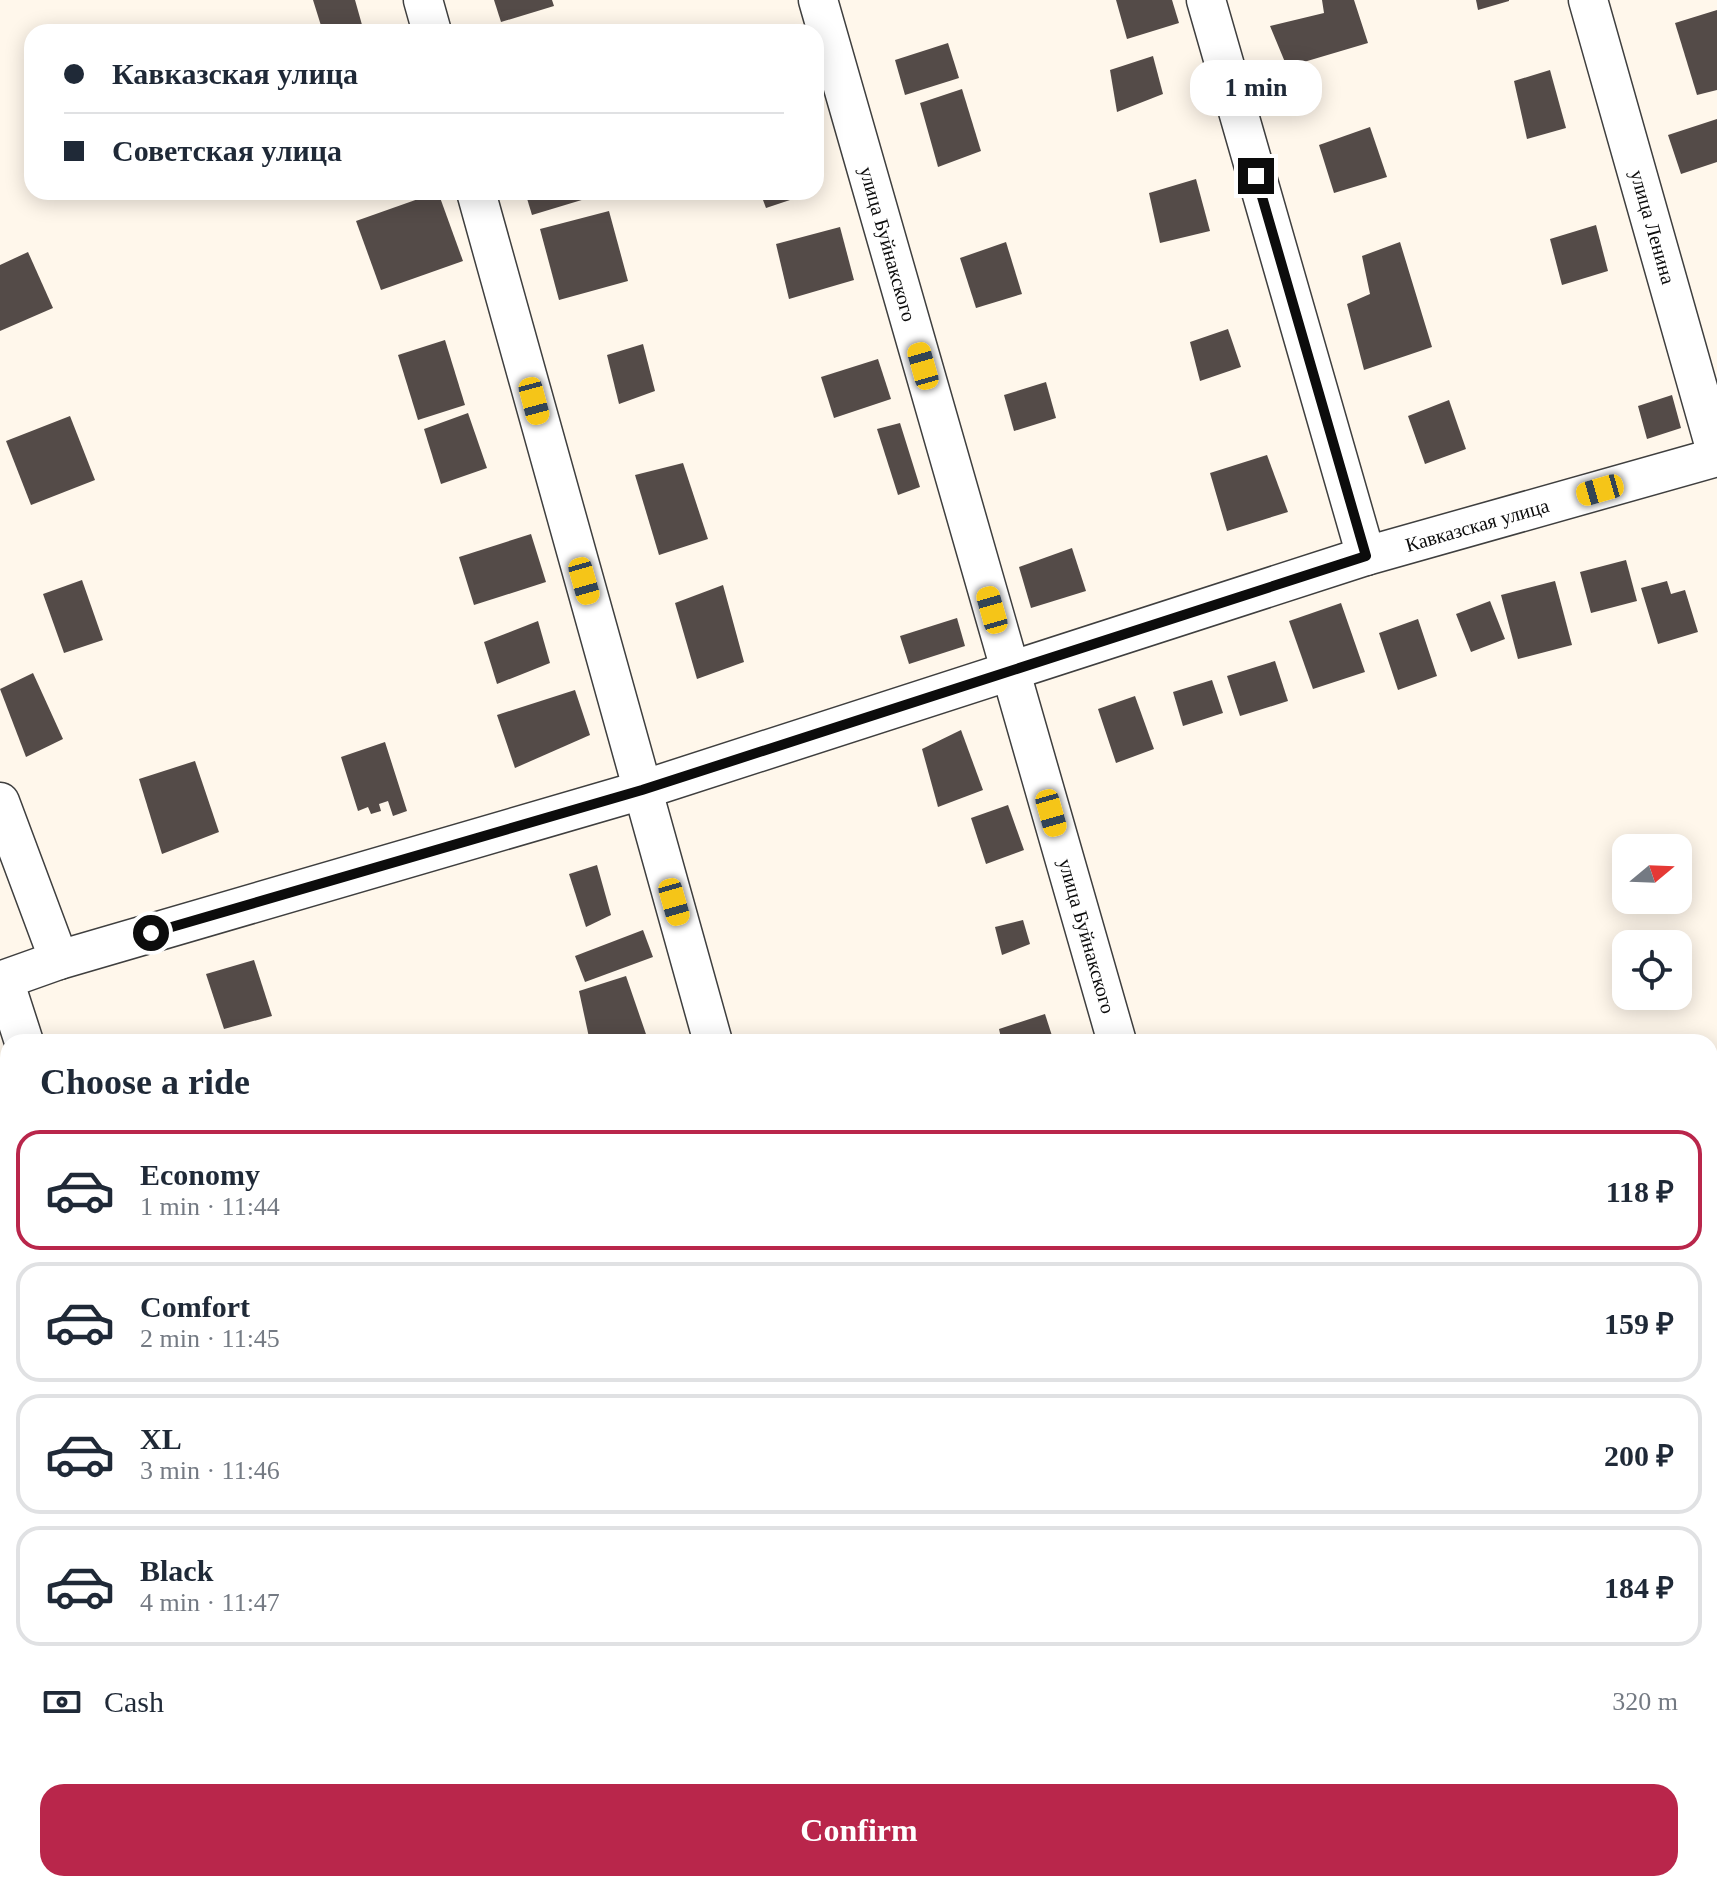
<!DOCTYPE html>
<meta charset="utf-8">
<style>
body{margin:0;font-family:"Times New Roman",serif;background:#f6f6f7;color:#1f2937;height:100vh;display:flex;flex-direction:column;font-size:30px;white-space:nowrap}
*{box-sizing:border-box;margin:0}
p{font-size:26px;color:#747a83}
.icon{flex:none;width:44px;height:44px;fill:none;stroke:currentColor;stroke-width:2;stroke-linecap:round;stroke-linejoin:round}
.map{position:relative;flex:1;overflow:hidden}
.side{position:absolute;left:0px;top:1034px;width:1718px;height:858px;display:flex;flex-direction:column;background:#fff;border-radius:24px 24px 0 0;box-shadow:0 4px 20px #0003}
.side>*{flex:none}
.banner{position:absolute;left:24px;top:24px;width:800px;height:176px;border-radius:24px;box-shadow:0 4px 20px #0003;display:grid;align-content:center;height:176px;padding:0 40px;background:#fff}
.needle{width:52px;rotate:71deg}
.tools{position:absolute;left:1612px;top:834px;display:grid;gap:16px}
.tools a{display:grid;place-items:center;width:80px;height:80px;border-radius:16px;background:#fff;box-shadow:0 4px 20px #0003;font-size:40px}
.end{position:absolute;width:36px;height:36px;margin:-18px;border:10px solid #0c0c0c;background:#fff;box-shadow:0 0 0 4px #fff}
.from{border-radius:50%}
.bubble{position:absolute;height:56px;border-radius:24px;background:#fff;box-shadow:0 4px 20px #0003;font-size:26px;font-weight:600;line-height:56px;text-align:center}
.car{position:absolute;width:24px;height:48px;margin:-24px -12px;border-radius:10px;box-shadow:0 0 6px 2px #0007;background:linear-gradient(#f5c518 24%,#345 0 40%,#f5c518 0 76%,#345 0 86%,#f5c518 0)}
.banner b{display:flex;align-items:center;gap:28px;height:76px;font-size:30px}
.banner b+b{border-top:2px solid #e0e1e3}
.banner i{width:20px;height:20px;background:#1f2937}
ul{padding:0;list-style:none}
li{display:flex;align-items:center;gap:24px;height:120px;margin:0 16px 12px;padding:0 24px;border:4px solid #e0e1e3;border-radius:24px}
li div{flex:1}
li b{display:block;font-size:30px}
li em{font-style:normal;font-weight:600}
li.on{border-color:#b9264b}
li>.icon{width:72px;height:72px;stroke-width:1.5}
h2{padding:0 40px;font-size:36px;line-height:96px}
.pay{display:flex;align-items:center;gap:20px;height:88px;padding:0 40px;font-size:30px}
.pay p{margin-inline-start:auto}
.primary-button{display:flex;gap:16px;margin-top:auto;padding:16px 40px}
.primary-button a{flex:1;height:92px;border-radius:24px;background:#b9264b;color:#fff;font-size:32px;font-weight:600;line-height:92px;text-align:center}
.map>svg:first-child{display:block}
.pitch{fill:#e9efc8}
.building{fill:#544b48}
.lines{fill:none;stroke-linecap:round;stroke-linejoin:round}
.minor-casing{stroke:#3f3f3f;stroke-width:41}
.minor{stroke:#fff;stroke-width:38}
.route{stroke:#0c0c0c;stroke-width:10}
.labels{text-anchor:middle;stroke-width:8;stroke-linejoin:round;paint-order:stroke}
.street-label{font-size:20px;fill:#0c0c0c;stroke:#fff}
</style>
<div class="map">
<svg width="1717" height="1891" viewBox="0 0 1717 1891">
<rect width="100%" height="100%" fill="#fff7eb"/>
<polygon class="pitch" points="0,1134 8,1158 8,1884 158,1884 136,1891 0,1891"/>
<g class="building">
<polygon points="313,0 355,0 364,32 323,32"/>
<polygon points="494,0 552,0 554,6 501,22"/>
<polygon points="1116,0 1172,0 1179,23 1127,39"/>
<polygon points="1322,0 1354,0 1368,43 1287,67 1270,26 1324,13"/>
<polygon points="1476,0 1509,0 1509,1 1478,10"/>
<polygon points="1717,10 1717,90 1697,95 1675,23"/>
<polygon points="948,43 959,78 905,95 895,60"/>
<polygon points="1153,56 1163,94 1117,112 1110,70"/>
<polygon points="1550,70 1566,128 1527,139 1514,81"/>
<polygon points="962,89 981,151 938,167 920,103"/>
<polygon points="1717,119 1717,162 1681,174 1668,135"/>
<polygon points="1370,127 1387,177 1334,193 1319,145"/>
<polygon points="1196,179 1210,231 1160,243 1149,193"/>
<polygon points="438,192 463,261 381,290 356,221"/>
<polygon points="525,192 583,192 585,199 532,215"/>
<polygon points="760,192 797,192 799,197 766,208"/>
<polygon points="609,211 628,281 559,300 540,229"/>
<polygon points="1596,225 1608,271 1562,285 1550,239"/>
<polygon points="840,227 854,280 789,299 776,244"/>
<polygon points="1006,242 1022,294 976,308 960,258"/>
<polygon points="1400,242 1432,347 1364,370 1347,304 1370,294 1362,256"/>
<polygon points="28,252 53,308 0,331 0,265"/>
<polygon points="1228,329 1241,367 1200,381 1190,342"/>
<polygon points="445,340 465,405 418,420 398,355"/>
<polygon points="643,344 655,391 619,404 607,355"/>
<polygon points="878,359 891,399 834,418 821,377"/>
<polygon points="1046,382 1056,418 1014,431 1004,395"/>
<polygon points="1672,395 1681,428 1647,439 1638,406"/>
<polygon points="1449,400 1466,449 1425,464 1408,416"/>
<polygon points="468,413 487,468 441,484 424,429"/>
<polygon points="70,416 95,480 31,505 6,441"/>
<polygon points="900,423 920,487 898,495 877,429"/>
<polygon points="1267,455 1288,512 1227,531 1210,473"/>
<polygon points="683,463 708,539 659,555 635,475"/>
<polygon points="531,534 546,582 474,605 459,557"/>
<polygon points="1072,548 1086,591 1031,608 1019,567"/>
<polygon points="1626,560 1637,601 1591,613 1580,572"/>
<polygon points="82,580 103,640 64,653 43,594"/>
<polygon points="1555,581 1572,645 1518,659 1501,595"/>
<polygon points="1667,581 1671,594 1685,590 1698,632 1658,644 1641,588"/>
<polygon points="723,585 744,662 697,679 675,603"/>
<polygon points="1490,601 1505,639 1471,652 1456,614"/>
<polygon points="1341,603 1365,672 1313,689 1289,621"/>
<polygon points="957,618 965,646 909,664 900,636"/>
<polygon points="1418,619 1437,676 1398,690 1379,633"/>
<polygon points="538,621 550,663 497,684 484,642"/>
<polygon points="1275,661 1288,701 1240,716 1227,676"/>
<polygon points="33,673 63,739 26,757 0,689"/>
<polygon points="1212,680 1223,713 1183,726 1173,692"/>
<polygon points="575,690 590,735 515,768 497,715"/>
<polygon points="1135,696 1154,749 1116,763 1098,709"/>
<polygon points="961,730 983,790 938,807 922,749"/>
<polygon points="385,742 407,811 393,816 388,801 379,804 381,811 371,814 368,807 358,811 341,757"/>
<polygon points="195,761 219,832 162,854 139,779"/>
<polygon points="1008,805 1024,850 986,864 971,818"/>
<polygon points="597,865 611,915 586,927 569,874"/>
<polygon points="1023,920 1030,944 1002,955 995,927"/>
<polygon points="643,930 653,957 585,982 575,956"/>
<polygon points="254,960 272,1016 224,1029 206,974"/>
<polygon points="626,976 648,1040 590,1042 579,991"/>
<polygon points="1045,1014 1054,1042 1002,1042 999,1029"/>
<polygon points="1715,1047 1717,1092 1710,1094 1710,1048"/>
<polygon points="1717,1147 1717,1220 1710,1222 1710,1149"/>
<polygon points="1711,1337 1717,1357 1717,1394 1710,1396"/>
<polygon points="380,1884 436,1884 418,1891 383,1891"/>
<polygon points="955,1884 1034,1884 1036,1891 957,1891"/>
<polygon points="1377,1884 1414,1884 1416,1891 1379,1891"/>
</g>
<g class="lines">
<defs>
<g id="minor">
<polyline points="423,0 432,32"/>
<polyline points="818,0 1117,1042"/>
<polyline points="1206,0 1366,556"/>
<polyline points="1588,0 1717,455"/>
<polyline points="476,192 713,1042"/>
<polyline points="0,802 59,960"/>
<polyline points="4,980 24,1042"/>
<polyline points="0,981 59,960 642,790 1366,556 1717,457"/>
<polyline points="1710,1116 1717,1114"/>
<polyline points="1710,1765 1717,1763"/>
<polyline points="290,1884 292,1891"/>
<polyline points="1229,1891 1255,1884"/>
</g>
</defs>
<use href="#minor" class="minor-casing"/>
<use href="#minor" class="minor"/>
</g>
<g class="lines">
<polyline class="route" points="151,933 642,790 1366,556 1256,176"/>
</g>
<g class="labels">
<g class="street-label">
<text transform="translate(1653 227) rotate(74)" y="7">улица Ленина</text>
<text transform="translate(888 244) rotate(74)" y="7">улица Буйнакского</text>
<text transform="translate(1477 525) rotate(-16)" y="7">Кавказская улица</text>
<text transform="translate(1087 936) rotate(74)" y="7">улица Буйнакского</text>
</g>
</g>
</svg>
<div class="tools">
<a><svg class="needle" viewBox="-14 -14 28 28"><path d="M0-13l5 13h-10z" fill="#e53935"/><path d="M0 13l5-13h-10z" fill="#747a83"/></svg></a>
<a><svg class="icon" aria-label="locate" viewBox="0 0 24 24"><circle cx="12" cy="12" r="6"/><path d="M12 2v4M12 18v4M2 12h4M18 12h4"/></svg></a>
</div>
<i class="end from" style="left:151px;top:933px"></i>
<i class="end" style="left:1256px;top:176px"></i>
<div class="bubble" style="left:1190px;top:60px;width:132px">1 min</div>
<i class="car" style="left:923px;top:366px;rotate:344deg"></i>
<i class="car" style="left:534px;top:401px;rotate:165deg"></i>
<i class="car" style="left:1600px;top:490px;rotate:254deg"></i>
<i class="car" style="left:584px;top:581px;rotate:164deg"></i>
<i class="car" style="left:992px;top:610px;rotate:344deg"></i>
<i class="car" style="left:1051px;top:813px;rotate:164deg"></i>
<i class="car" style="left:674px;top:902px;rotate:164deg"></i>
<div class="banner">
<b><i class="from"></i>Кавказская улица</b>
<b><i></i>Советская улица</b>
</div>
<section class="side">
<h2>Choose a ride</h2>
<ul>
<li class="on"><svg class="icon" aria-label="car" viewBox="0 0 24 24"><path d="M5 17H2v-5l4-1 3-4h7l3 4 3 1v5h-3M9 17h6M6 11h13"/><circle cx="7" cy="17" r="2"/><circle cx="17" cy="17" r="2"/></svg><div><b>Economy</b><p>1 min · 11:44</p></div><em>118 ₽</em></li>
<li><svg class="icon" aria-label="car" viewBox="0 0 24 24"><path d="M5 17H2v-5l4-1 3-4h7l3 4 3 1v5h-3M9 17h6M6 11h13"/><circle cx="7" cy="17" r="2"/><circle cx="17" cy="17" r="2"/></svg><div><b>Comfort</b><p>2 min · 11:45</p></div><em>159 ₽</em></li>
<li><svg class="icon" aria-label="car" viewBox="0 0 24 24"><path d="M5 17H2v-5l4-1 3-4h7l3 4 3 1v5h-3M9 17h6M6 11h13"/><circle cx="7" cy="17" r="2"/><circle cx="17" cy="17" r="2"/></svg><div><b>XL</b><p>3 min · 11:46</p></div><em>200 ₽</em></li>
<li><svg class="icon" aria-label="car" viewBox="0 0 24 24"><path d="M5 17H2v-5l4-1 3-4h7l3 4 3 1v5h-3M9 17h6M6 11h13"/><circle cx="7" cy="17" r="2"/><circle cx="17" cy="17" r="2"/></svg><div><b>Black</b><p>4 min · 11:47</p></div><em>184 ₽</em></li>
</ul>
<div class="pay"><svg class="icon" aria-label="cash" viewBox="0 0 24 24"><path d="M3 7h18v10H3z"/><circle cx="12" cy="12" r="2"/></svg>Cash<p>320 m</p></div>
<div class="primary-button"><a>Confirm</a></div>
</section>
</div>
